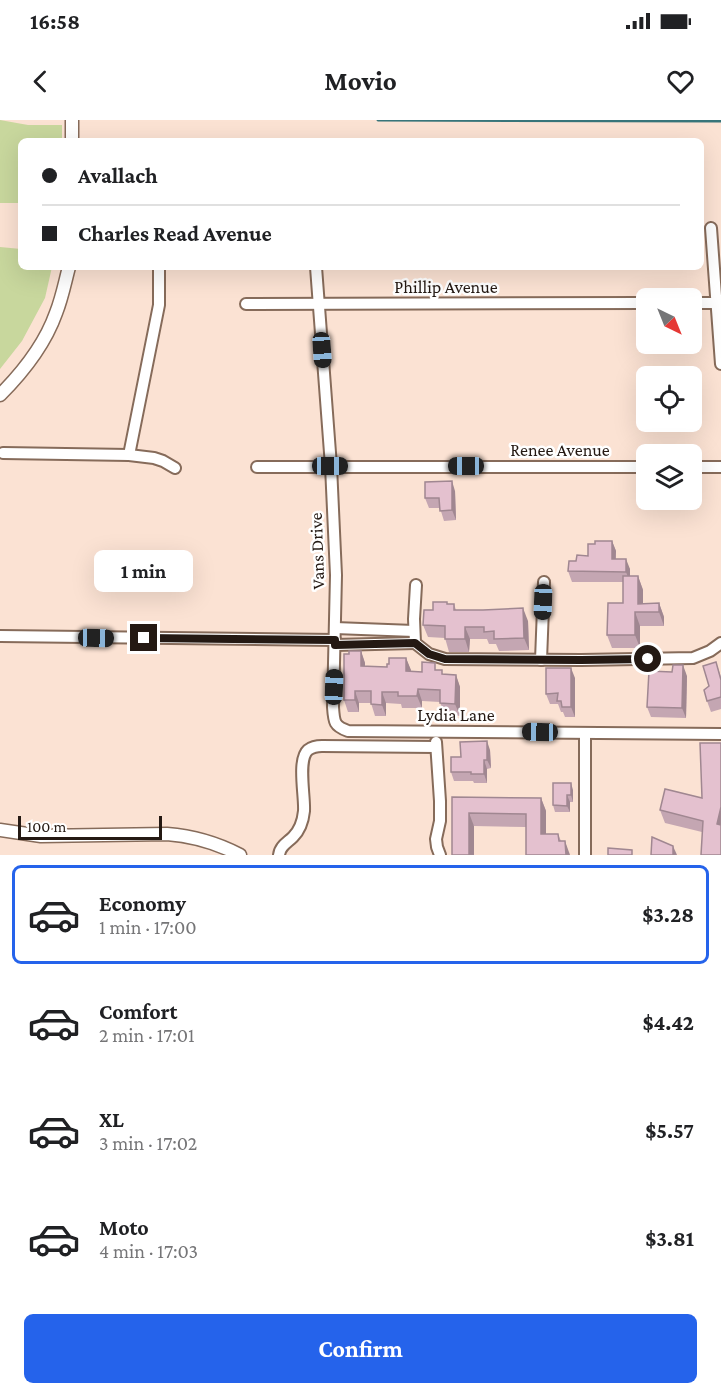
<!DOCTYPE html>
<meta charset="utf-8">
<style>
body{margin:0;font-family:"Crimson Pro",serif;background:#f6f6f6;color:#202124;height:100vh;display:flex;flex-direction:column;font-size:22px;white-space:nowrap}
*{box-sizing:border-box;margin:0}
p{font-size:20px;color:#757577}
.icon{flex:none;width:33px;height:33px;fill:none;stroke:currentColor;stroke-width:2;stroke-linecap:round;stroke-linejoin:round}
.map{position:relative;height:735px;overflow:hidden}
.details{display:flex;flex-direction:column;background:#fff;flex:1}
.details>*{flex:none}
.hud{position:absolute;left:18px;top:18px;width:686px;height:132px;border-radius:9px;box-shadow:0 6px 24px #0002;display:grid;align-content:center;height:132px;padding:0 24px;background:#fff}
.needle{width:39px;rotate:137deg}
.tools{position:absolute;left:636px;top:168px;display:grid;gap:12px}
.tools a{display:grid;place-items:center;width:66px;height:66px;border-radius:9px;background:#fff;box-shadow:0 6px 24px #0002;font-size:30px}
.scale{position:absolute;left:18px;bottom:15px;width:144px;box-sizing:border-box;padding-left:6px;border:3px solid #241913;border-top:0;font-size:16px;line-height:21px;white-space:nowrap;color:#241913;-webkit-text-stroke:4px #fff;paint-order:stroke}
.end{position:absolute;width:27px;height:27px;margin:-14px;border:8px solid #241913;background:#fff;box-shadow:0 0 0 3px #fff}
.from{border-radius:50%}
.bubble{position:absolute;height:42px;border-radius:9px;background:#fff;box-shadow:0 6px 24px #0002;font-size:20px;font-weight:700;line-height:42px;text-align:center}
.car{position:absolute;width:18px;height:36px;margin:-18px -9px;border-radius:8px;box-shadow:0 0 4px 2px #0007;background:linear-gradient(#222 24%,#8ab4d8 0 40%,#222 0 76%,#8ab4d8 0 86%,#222 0)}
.hud b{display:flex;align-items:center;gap:21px;height:57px;font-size:22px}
.hud b+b{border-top:2px solid #e0e0e0}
.hud i{width:15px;height:15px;background:#202124}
ul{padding:10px 0 0;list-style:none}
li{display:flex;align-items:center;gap:18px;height:99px;margin:0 12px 9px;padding:0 12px;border:3px solid transparent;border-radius:9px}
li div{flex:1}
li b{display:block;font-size:22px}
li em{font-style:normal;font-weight:700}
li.selected{border-color:#2563eb}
li>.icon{width:54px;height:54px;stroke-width:1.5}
.primary-button{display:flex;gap:12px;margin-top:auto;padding:12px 24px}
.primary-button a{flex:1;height:69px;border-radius:9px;background:#2563eb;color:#fff;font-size:24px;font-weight:700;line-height:69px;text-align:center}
.status{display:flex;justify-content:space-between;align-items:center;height:42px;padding:0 30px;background:#fff;direction:ltr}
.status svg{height:16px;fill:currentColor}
header{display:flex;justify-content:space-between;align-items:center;height:78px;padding:0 24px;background:#fff;font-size:27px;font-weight:700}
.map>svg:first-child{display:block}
.green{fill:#c8d79d}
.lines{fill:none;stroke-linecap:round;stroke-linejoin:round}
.stream{stroke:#38757a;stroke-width:3}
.minor-casing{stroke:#866b5a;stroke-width:14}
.tertiary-casing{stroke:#866b5a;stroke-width:15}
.minor{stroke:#fff;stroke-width:10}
.tertiary{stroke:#fff;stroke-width:12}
.wall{fill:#c4a6b2}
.shaded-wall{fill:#a08791}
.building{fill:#e4c1cf;stroke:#a08791;stroke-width:1.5}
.route{stroke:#241913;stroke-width:8}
.labels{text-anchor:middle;stroke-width:5;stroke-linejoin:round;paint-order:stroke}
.street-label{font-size:18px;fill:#241913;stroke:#fff}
</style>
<div class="status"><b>16:58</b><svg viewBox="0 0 49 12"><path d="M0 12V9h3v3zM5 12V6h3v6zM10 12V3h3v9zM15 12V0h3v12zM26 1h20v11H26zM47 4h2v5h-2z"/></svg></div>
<header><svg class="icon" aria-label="back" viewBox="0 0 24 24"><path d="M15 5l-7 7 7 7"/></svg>Movio<svg class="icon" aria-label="heart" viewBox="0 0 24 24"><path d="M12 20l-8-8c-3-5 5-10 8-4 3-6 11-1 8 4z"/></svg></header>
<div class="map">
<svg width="721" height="735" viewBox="0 0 721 735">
<rect width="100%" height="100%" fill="#fbe2d3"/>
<g class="green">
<polygon points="0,0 28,5 62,5 62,21 21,21 21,83 0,83"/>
<polygon points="0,127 21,129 21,147 52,147 45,178 22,221 0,249"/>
</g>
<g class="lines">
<polyline class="stream" points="378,0 721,1"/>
<defs>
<g id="minor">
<polyline points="711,108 721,244"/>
<path d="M316 147 331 346 336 455 333 587C334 602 334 606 348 611L721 614"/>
<polyline points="692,183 721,183"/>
<polyline points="246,184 646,183"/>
<polyline points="3,333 129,335 154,338 163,341 175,348"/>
<polyline points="129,335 159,185 159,147"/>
<polyline points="257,347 646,347"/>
<polyline points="692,347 721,347"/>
<polyline points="416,465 414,499 415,523 429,534 445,539 581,540 693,538 710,531 721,523"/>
<polyline points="335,508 414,511"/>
<polyline points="0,516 335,520"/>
<polyline points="335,525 415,523"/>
<polyline points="541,540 544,462"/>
<polyline points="585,613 585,735"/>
<polyline points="436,622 440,681 440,701 436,719 437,727 440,735"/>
<path d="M279 735C280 726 287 723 293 717 300 710 303 701 304 691 305 676 297 640 308 630 312 627 317 626 322 626L436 627"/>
</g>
<g id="tertiary">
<polyline points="72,21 72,0"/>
<path d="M0 275C23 252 45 224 56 193 62 178 65 162 69 147"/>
<path d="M0 710 41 716 167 714C193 716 217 723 240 735"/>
</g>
</defs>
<use href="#minor" class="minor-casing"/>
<use href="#tertiary" class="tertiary-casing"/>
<use href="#minor" class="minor"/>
<use href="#tertiary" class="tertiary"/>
</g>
<g class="wall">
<polygon points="455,371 456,400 444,401 440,388 429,388 425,378"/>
<polygon points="612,421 616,431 616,439 630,449 630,456 638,456 643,470 643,484 659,483 664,497 664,506 640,506 640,528 612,528 607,515 623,483 623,462 572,462 568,451 588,436 595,424"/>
<polygon points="448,484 454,484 456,490 528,501 529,530 499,531 496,524 489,524 487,519 470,519 469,532 449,532 445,518 428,517 423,505 433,490"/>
<polygon points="361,531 365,543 365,546 387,547 406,538 411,551 422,552 438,550 443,554 456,555 460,567 460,596 444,594 440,582 422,581 422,588 402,588 401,584 386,583 386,596 375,596 371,583 359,583 359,592 348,592 344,580 349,534"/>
<polygon points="716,542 721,557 721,589 711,592 707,581 709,566"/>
<polygon points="687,556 686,598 651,597 647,587"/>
<polygon points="575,558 575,597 565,597 563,592 561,592 558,584 550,584 546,574"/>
<polygon points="721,623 702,712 665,703 660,690 702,678"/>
<polygon points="490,630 491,648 487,649 487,663 474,663 473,661 454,661 451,652 461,637"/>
<polygon points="573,670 573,682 570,682 570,692 555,692 553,685"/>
<polygon points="452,677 541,678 546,691 546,714 558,714 561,721 570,735 526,707 474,706"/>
</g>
<g class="shaded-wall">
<polygon points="452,361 455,371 456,400 452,390"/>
<polygon points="612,421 616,431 615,449 612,439"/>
<polygon points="626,439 630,449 630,462 626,452"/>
<polygon points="638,456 643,470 643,492 638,484"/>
<polygon points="659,483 664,497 664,506 659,492"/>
<polygon points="523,488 528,501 529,530 524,518"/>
<polygon points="635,492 640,506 640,528 635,515"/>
<polygon points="465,507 470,519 469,532 465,519"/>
<polygon points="361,531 365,543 365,558 361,546"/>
<polygon points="406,538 411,550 410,563 406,551"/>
<polygon points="683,545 687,556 686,598 682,588"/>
<polygon points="571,548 575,558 575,597 571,587"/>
<polygon points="456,555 460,567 460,596 455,584"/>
<polygon points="418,569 422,581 422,588 417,576"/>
<polygon points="355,571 359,583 359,592 355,580"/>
<polygon points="382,572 386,583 386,596 382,585"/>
<polygon points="487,621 490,630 491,648 487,640"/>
<polygon points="484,640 487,649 487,663 484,654"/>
<polygon points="571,663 573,670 573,682 571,675"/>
<polygon points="567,675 570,682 570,692 567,686"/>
<polygon points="541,678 546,691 546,727 541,714"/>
<polygon points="721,687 721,715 717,704"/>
<polygon points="469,693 474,706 474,735 469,735"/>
<polygon points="565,721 570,735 566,735"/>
<polygon points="673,726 677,735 673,735"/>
</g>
<g class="building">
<polygon points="452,361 452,390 440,391 439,378 425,378 425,362"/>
<polygon points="595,421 612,421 612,439 626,439 626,452 568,451 569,441 576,441 577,435 588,436 588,424 595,424"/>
<polygon points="623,456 638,456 638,484 659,483 659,492 635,492 635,515 607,515 608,483 623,483"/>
<polygon points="433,482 447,482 447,484 454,484 454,490 483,490 523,488 524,518 494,519 494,511 484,512 484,507 465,507 465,519 445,519 445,506 423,505 424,490 433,490"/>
<polygon points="349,531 361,531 361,546 387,547 387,544 389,544 389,538 406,538 406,551 422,552 422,542 435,543 435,550 442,550 442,554 456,555 455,584 440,583 440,570 418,569 417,576 398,576 398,572 382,572 382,585 371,584 371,571 355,571 355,580 344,580 344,534 349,534"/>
<polygon points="716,542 721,560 721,577 707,581 704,570 709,566 703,546"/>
<polygon points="673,545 683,545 682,588 647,587 649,551 672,552"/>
<polygon points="546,548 571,548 571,587 562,587 561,581 557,581 558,573 546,574"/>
<polygon points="487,621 487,640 484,640 484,654 471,654 471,652 451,652 451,637 461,637 460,622"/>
<polygon points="700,623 721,623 721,687 717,704 721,705 721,735 701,735 703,701 660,690 665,669 702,678"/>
<polygon points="553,663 571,663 571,675 567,675 567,686 553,685"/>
<polygon points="452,677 541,678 541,714 558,714 559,721 565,721 566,735 526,735 526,694 469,693 469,735 452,735"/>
<polygon points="652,717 673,726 673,735 651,735"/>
<polygon points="608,728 632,730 632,735 608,735"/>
</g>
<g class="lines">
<polyline class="route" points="144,518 335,520 335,525 415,523 429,534 445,539 581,540 648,539"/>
</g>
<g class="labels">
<g class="street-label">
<text x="446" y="173">Phillip Avenue</text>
<text x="560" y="336">Renee Avenue</text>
<text transform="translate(317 431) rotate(-92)" y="6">Vans Drive</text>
<text x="456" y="601">Lydia Lane</text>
</g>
</g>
</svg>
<div class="tools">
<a><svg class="needle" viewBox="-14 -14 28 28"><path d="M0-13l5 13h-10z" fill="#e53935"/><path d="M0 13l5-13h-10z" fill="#757577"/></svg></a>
<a><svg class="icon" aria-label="locate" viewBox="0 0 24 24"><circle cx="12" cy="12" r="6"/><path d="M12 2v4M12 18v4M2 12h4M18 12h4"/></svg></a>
<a><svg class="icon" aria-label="layers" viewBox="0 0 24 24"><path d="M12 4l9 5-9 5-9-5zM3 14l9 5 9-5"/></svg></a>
</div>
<div class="scale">100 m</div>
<i class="end from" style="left:648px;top:539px"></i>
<i class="end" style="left:144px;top:518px"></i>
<div class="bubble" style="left:94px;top:430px;width:99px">1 min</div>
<i class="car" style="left:322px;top:230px;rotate:176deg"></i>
<i class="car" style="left:330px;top:346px;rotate:90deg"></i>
<i class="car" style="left:466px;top:346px;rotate:270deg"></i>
<i class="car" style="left:543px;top:482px;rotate:182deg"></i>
<i class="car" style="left:96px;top:518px;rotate:91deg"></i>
<i class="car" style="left:334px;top:567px;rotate:2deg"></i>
<i class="car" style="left:540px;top:612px;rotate:271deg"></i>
<div class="hud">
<b><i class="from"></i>Avallach</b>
<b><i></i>Charles Read Avenue</b>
</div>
</div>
<section class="details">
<ul>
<li class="selected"><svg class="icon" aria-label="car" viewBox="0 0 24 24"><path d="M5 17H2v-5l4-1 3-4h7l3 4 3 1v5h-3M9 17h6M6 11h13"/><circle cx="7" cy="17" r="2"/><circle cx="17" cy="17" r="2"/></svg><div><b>Economy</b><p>1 min · 17:00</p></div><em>$3.28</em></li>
<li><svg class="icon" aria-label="car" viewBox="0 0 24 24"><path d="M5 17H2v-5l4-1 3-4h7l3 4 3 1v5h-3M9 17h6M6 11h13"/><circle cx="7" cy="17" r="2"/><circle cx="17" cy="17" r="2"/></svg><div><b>Comfort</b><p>2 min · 17:01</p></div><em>$4.42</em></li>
<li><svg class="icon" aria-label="car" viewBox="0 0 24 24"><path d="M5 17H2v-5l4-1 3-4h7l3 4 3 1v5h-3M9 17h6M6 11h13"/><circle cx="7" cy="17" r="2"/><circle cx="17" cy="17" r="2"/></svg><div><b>XL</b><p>3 min · 17:02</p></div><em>$5.57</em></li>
<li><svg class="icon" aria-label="car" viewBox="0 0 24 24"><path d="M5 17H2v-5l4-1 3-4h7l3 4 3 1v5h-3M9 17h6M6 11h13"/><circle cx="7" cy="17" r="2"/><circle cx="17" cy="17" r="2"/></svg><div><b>Moto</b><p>4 min · 17:03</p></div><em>$3.81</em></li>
</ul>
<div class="primary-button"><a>Confirm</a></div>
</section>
